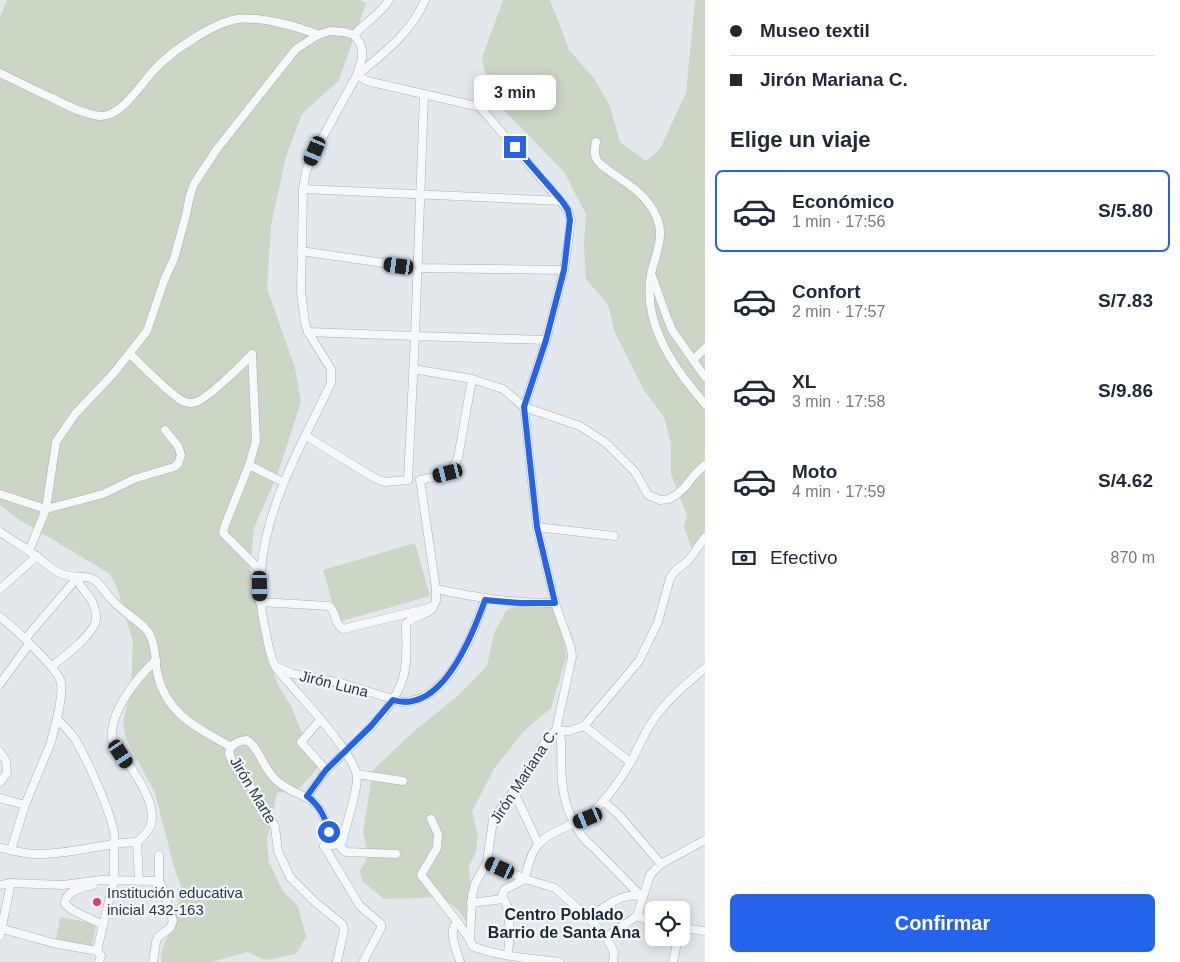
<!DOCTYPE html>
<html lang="es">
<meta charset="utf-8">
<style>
body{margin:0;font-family:Helvetica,sans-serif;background:#f6f6f7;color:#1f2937;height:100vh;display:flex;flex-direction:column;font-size:19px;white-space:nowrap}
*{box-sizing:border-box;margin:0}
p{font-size:16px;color:#747a83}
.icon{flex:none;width:28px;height:28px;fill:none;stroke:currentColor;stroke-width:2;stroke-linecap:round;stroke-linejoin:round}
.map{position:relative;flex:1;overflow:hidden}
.panel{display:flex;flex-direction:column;background:#fff;width:475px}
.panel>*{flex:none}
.top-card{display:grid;align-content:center;height:110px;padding:0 25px;background:#fff}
.tools{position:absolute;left:645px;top:901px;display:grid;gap:10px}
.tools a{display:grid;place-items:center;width:45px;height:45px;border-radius:8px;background:#fff;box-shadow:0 2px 12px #0003;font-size:25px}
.end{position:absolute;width:22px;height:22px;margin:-11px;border:6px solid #2563eb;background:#fff;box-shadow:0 0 0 2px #fff}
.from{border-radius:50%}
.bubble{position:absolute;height:35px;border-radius:8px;background:#fff;box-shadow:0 2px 12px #0003;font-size:16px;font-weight:800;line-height:35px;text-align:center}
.car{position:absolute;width:15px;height:30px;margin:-15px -8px;border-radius:6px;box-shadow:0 0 4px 1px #0007;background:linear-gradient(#222 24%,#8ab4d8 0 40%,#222 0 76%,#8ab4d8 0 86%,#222 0)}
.top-card b{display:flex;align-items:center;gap:18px;height:48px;font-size:19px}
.top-card b+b{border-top:1px solid #e0e1e3}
.top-card i{width:12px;height:12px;background:#1f2937}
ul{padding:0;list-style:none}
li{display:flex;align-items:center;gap:15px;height:82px;margin:0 10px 8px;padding:0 15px;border:2px solid transparent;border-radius:8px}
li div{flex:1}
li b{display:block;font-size:19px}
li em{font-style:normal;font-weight:800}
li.on{border-color:#2563eb}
li>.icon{width:45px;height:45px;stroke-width:1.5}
h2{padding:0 25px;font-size:22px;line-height:60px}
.pay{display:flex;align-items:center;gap:12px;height:55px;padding:0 25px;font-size:19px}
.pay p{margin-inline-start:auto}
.action{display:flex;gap:10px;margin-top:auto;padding:10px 25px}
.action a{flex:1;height:58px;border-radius:8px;background:#2563eb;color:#fff;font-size:20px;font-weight:800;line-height:58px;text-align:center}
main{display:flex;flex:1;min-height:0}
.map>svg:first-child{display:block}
.green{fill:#cbd6c4}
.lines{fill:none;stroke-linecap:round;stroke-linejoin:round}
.minor-casing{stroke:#a8afb7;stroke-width:9}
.minor{stroke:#f6f8fa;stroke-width:8}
.route{stroke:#2563eb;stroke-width:6}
.poi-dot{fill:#d4466d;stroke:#f3f6f9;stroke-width:2}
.labels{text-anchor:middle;stroke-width:4.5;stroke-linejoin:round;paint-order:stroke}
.street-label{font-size:15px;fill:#2a3745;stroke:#f3f6f9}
.poi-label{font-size:15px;fill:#2a3745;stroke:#f3f6f9;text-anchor:start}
.neighbourhood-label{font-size:16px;font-weight:bold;fill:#1c2836;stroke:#f3f6f9}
</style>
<main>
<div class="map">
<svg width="705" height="962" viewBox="0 0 705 962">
<rect width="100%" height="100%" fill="#e3e8ec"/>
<g class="green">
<polygon points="7,0 360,0 366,3 339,80 302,114 286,157 271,225 267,288 295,368 301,402 279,470 254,528 250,567 269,660 278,685 291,706 306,743 321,764 299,789 277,793 267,840 269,862 282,890 298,906 306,937 296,954 266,960 247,952 212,962 161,962 162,949 171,928 182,889 174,867 155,793 126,739 123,722 131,690 133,642 117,588 110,574 15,517 0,505 0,18"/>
<polygon points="503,0 550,0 569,50 593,77 610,106 620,142 646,161 660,149 686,93 695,0 705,0 705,533 691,547 684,527 687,515 671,474 671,444 664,417 644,390 615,333 608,305 586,279 584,245 586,214 564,172 503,109 487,82 482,58"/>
<polygon points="415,543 430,596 338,622 323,570"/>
<polygon points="550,602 564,625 566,658 551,708 523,732 494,769 472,811 478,835 476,852 469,866 471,897 467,922 456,908 439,896 423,898 384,899 362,881 360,871 368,856 363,832 373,770 413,732 459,695 487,666 494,633 506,611 521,603"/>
<polygon points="60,917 96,924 92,946 56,940"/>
</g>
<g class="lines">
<defs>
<g id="minor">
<path d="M354 35C365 22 380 15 389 0"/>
<path d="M0 73C17 81 34 90 52 98 67 105 84 115 101 116 122 116 141 84 154 70 170 52 213 23 237 19 258 16 298 26 318 35"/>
<path d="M357 75C383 54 412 32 425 0"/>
<path d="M596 142C595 148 593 154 597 160 600 165 607 169 612 173 630 185 648 196 657 218 665 237 655 255 651 274 642 324 674 368 705 404"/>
<polyline points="303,189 562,201"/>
<polyline points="301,251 418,268 564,270"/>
<polyline points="652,276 666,315 672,330 705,377"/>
<polyline points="308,332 415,336 424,95"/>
<path d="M130 354C142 365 172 397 185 402 188 403 193 403 196 402 208 398 242 365 252 354"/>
<polyline points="252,354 256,441 249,465 225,525 223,533 260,570"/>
<polyline points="693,360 705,348"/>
<polyline points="413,369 472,379 503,389 524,407 580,426 606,443 635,472 648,495 660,500 669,499 676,495 684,488 696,473 705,465"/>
<polyline points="306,436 376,479 385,482 408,480 415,336 546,340"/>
<polyline points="249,465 283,482"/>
<polyline points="0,494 46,509 103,494 134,479 174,467 178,464 181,455 178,446 165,430"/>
<polyline points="537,527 614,536"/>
<path d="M0 532C12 540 24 547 35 555 43 561 51 569 60 573 70 579 86 575 93 579 101 584 106 594 113 601 123 611 135 619 145 628 157 640 154 661 158 676 167 715 200 729 231 747"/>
<polyline points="29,551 46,509 56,442 75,414 113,374 147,331 165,278 174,259 186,215 190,195 194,184 217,149 296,49 318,35 330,31 344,32 354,35 360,43 362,50 362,58 357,75"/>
<polyline points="0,589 37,556"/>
<path d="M436 589 420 480C437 476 451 476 458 458L472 379"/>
<path d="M260 602 329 606C337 612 334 624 343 629L433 607 436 601V589C478 598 512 603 555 603"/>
<path d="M0 617C13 627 59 669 61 683 63 694 59 708 57 719 63 725 70 732 75 739 85 756 119 826 114 843V881L103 925"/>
<path d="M25 639 77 578C80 587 87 593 92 601 94 606 97 615 96 620 94 634 63 658 52 666"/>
<path d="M277 667 293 674 341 683 402 702C448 702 473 635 485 599"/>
<polyline points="0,684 29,644"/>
<polyline points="320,720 301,742 326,770"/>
<polyline points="584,726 630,762"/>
<polyline points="556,730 569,731 584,726 639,661 658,622 670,578 676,570 688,561 705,537"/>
<path d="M556 730 560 735 561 740C562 755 560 772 563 788 565 807 577 836 593 847L643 898"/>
<path d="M231 747C236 742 240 741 247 740 260 749 263 769 277 781 300 801 318 790 328 829 330 836 331 842 324 846L360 906 381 924V928L363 962"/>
<polyline points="231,747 229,753 232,761 266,808 275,827 278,851 290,877 315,902 342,924 344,930 337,962"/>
<polyline points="357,774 403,781"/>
<polyline points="0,782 7,773 6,761 0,752"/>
<polyline points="513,790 538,843"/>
<path d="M307 796C314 787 320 777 328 769 352 743 393 713 403 678 408 661 406 642 406 624 413 616 424 616 432 609"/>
<polyline points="0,798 25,805"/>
<polyline points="603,801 618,814 661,864"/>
<polyline points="431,819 438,834 437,848 421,875 459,924"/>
<polyline points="137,842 139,881"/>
<polyline points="340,844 342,849 346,852 396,854"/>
<path d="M324 846 340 844 343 840C346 823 357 794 357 778 356 755 305 702 289 683 285 678 278 672 275 666 270 656 268 644 266 633 243 543 294 461 331 383V369L308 332 305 323 301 292 303 189 306 171 315 151 357 75 367 81 480 107 568 210 571 221 564 270 546 340 524 407 537 527 555 603 571 648 572 657 556 730 548 737 521 781 493 820 487 862 475 884 472 896 470 940 472 946C499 957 531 958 559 962"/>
<path d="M0 848C11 850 24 854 35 854 70 855 102 843 137 842 143 836 149 832 151 824 158 799 125 760 112 740 109 711 137 678 156 660"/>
<polyline points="11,850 25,805 50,745 57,719"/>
<path d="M487 862 525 879 555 888 589 918C601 909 625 890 641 897"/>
<polyline points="0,885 11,883 63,885 101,880 159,881"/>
<path d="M93 885C82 887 65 891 65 904L72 910 103 925 97 951"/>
<polyline points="471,903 503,899"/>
<polyline points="637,916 654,923"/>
<polyline points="589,918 606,937"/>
<polyline points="0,928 53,943 97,951 101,956 99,962"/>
<polyline points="681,928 705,931"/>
<polyline points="0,936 11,883"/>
<path d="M508 955 510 930 507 906 502 896 504 890 525 879C532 845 538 839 570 825 579 821 587 819 593 812 608 797 622 778 632 760 639 746 645 732 654 719 668 699 686 684 705 668"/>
<polyline points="153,962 156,942 158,937 170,928 173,921 163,889 159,881 159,855"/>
<path d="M460 962C457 951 450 937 454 926L459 924 470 940"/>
<polyline points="613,962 614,952 606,937 637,916 650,875 661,864 705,840"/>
<polyline points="673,962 678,938"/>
</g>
</defs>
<use href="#minor" class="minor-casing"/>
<use href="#minor" class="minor"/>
</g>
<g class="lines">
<path class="route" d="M329 832C325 817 320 806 307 796L326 770 371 726 393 700C442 715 473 634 485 600L520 603H555L537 527 524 407 546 340 564 270 570 220 568 210 562 201 515 147"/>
</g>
<circle class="poi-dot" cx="97" cy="902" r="5"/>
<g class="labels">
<g class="street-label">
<text transform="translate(334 684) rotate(14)" y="5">Jirón Luna</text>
<text transform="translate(524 776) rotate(-57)" y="5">Jirón Mariana C.</text>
<text transform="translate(253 790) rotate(59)" y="5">Jirón Marte</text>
</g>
<g class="poi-label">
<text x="107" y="898">Institución educativa<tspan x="107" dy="17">inicial 432-163</tspan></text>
</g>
<g class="neighbourhood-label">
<text x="564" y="920">Centro Poblado<tspan x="564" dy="18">Barrio de Santa Ana</tspan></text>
</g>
</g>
</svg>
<div class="tools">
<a><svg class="icon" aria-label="locate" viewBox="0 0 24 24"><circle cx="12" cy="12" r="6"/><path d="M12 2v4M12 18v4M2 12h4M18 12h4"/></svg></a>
</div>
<i class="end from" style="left:329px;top:832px"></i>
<i class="end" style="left:515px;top:147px"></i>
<div class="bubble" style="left:474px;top:75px;width:82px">3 min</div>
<i class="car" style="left:315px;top:151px;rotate:203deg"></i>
<i class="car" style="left:399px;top:266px;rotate:278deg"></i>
<i class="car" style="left:448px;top:473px;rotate:256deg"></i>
<i class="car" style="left:260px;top:586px;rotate:179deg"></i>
<i class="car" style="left:121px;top:754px;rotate:147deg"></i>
<i class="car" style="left:588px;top:818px;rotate:248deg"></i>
<i class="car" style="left:500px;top:868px;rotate:295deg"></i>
</div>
<section class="panel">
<div class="top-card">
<b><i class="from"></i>Museo textil</b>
<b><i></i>Jirón Mariana C.</b>
</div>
<h2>Elige un viaje</h2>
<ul>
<li class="on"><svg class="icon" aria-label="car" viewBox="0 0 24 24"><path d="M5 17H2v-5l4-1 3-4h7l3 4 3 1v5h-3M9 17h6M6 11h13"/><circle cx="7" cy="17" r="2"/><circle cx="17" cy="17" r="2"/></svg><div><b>Económico</b><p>1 min · 17:56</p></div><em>S/5.80</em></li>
<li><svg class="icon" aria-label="car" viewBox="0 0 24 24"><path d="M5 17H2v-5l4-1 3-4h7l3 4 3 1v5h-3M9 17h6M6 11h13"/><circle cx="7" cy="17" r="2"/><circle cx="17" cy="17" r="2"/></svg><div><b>Confort</b><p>2 min · 17:57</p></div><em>S/7.83</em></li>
<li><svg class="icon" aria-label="car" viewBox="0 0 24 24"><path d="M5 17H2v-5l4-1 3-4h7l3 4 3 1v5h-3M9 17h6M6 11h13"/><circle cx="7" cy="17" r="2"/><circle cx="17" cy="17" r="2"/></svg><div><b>XL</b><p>3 min · 17:58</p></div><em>S/9.86</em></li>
<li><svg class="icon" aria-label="car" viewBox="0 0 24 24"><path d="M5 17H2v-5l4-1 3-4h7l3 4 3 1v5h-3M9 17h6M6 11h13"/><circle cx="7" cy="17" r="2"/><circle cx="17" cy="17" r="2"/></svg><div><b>Moto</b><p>4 min · 17:59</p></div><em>S/4.62</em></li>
</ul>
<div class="pay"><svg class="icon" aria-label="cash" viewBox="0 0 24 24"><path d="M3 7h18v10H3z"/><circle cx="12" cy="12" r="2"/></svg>Efectivo<p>870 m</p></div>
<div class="action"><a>Confirmar</a></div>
</section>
</main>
